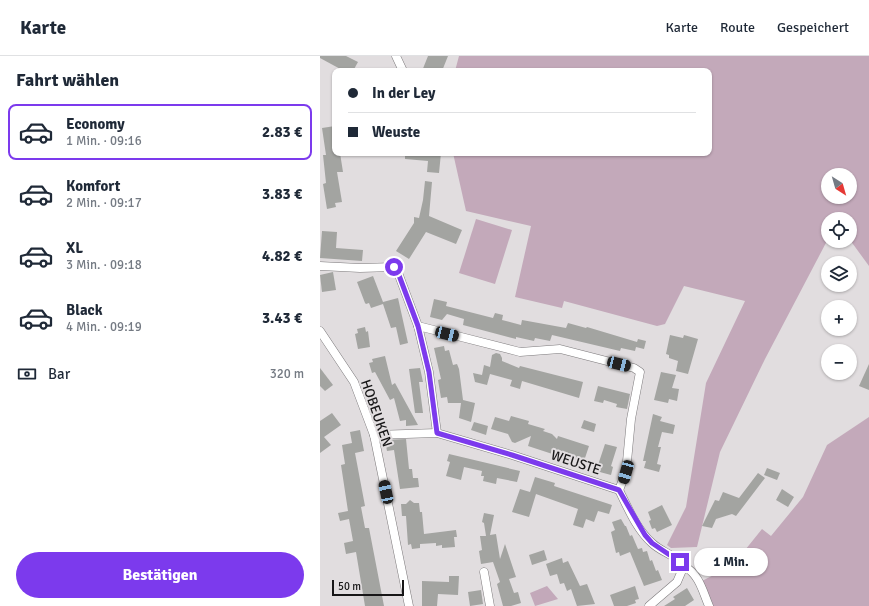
<!DOCTYPE html>
<html lang="de">
<meta charset="utf-8">
<style>
body{margin:0;font-family:Signika,sans-serif;background:#f6f6f7;color:#1f2937;height:100vh;display:flex;flex-direction:column;font-size:15px;white-space:nowrap}
*{box-sizing:border-box;margin:0}
p{font-size:13px;color:#747a83}
.icon{flex:none;width:22px;height:22px;fill:none;stroke:currentColor;stroke-width:2;stroke-linecap:round;stroke-linejoin:round}
.map{position:relative;flex:1;overflow:hidden}
.drawer{display:flex;flex-direction:column;background:#fff;width:320px}
.drawer>*{flex:none}
.guide{position:absolute;left:12px;top:12px;width:380px;height:88px;border-radius:8px;box-shadow:0 1px 3px #0004;display:grid;align-content:center;height:88px;padding:0 16px;background:#fff}
.needle{width:26px;rotate:143deg}
.fabs{position:absolute;left:501px;top:112px;display:grid;gap:8px}
.fabs a{display:grid;place-items:center;width:36px;height:36px;border-radius:50%;background:#fff;box-shadow:0 1px 3px #0004;font-size:20px}
.scale{position:absolute;left:12px;bottom:10px;width:72px;box-sizing:border-box;padding-left:4px;border:2px solid #171617;border-top:0;font-size:11px;line-height:14px;white-space:nowrap;color:#171617;-webkit-text-stroke:3px #e1dddf;paint-order:stroke}
.end{position:absolute;width:18px;height:18px;margin:-9px;border:5px solid #7c3aed;background:#fff;box-shadow:0 0 0 2px #fff}
.from{border-radius:50%}
.bubble{position:absolute;height:28px;border-radius:14px;background:#fff;box-shadow:0 1px 3px #0004;font-size:13px;font-weight:700;line-height:28px;text-align:center}
.car{position:absolute;width:12px;height:24px;margin:-12px -6px;border-radius:5px;box-shadow:0 0 3px 1px #0007;background:linear-gradient(#222 24%,#8ab4d8 0 40%,#222 0 76%,#8ab4d8 0 86%,#222 0)}
.guide b{display:flex;align-items:center;gap:14px;height:38px;font-size:15px}
.guide b+b{border-top:1px solid #e0e1e3}
.guide i{width:10px;height:10px;background:#1f2937}
ul{padding:0;list-style:none}
li{display:flex;align-items:center;gap:12px;height:56px;margin:0 8px 6px;padding:0 8px;border:2px solid transparent;border-radius:8px}
li div{flex:1}
li b{display:block;font-size:15px}
li em{font-style:normal;font-weight:700}
li.active{border-color:#7c3aed}
li>.icon{width:36px;height:36px;stroke-width:1.5}
h2{padding:0 16px;font-size:18px;line-height:48px}
.pay{display:flex;align-items:center;gap:10px;height:44px;padding:0 16px;font-size:15px}
.pay p{margin-inline-start:auto}
.action{display:flex;gap:8px;margin-top:auto;padding:8px 16px}
.action a{flex:1;height:46px;border-radius:24px;background:#7c3aed;color:#fff;font-size:16px;font-weight:700;line-height:46px;text-align:center}
header{display:flex;align-items:center;gap:24px;box-sizing:border-box;height:56px;padding:0 20px;background:#fff;border-bottom:1px solid #e0e1e3}
header strong{font-size:19px}
nav{display:flex;gap:22px;margin-inline-start:auto;font-size:14px}
main{display:flex;flex:1;min-height:0}
.map>svg:first-child{display:block}
.green{fill:#c3a9ba;fill-rule:evenodd}
.building{fill:#a3a4a1}
.lines{fill:none;stroke-linecap:round;stroke-linejoin:round}
.street-casing{stroke:#7c797b;stroke-width:9}
.street{stroke:#fff;stroke-width:8}
.route{stroke:#7c3aed;stroke-width:5}
.labels{text-anchor:middle;stroke-width:4;stroke-linejoin:round;paint-order:stroke}
.street-label{font-size:14px;fill:#171617;stroke:#e1dddf}
</style>
<header>
<strong>Karte</strong>
<nav><a>Karte</a><a>Route</a><a>Gespeichert</a></nav>
</header>
<main>
<section class="drawer">
<h2>Fahrt wählen</h2>
<ul>
<li class="active"><svg class="icon" aria-label="car" viewBox="0 0 24 24"><path d="M5 17H2v-5l4-1 3-4h7l3 4 3 1v5h-3M9 17h6M6 11h13"/><circle cx="7" cy="17" r="2"/><circle cx="17" cy="17" r="2"/></svg><div><b>Economy</b><p>1 Min. · 09:16</p></div><em>2.83 €</em></li>
<li><svg class="icon" aria-label="car" viewBox="0 0 24 24"><path d="M5 17H2v-5l4-1 3-4h7l3 4 3 1v5h-3M9 17h6M6 11h13"/><circle cx="7" cy="17" r="2"/><circle cx="17" cy="17" r="2"/></svg><div><b>Komfort</b><p>2 Min. · 09:17</p></div><em>3.83 €</em></li>
<li><svg class="icon" aria-label="car" viewBox="0 0 24 24"><path d="M5 17H2v-5l4-1 3-4h7l3 4 3 1v5h-3M9 17h6M6 11h13"/><circle cx="7" cy="17" r="2"/><circle cx="17" cy="17" r="2"/></svg><div><b>XL</b><p>3 Min. · 09:18</p></div><em>4.82 €</em></li>
<li><svg class="icon" aria-label="car" viewBox="0 0 24 24"><path d="M5 17H2v-5l4-1 3-4h7l3 4 3 1v5h-3M9 17h6M6 11h13"/><circle cx="7" cy="17" r="2"/><circle cx="17" cy="17" r="2"/></svg><div><b>Black</b><p>4 Min. · 09:19</p></div><em>3.43 €</em></li>
</ul>
<div class="pay"><svg class="icon" aria-label="cash" viewBox="0 0 24 24"><path d="M3 7h18v10H3z"/><circle cx="12" cy="12" r="2"/></svg>Bar<p>320 m</p></div>
<div class="action"><a>Bestätigen</a></div>
</section>
<div class="map">
<svg width="549" height="550" viewBox="0 0 549 550">
<rect width="100%" height="100%" fill="#e1dddf"/>
<g class="green">
<path d="M139 0H549V210L530 184V163H508V183L445 303 400 396 377 491 351 492 347 489 366 451 386 327 425 245 364 230 345 268 337 270 244 245 242 252 195 241 211 170 146 155 133 97H389V15H135ZM508 119H530V141H508Z"/>
<polygon points="156,163 192,174 175,228 139,217"/>
<polygon points="549,361 549,550 391,550 382,525 413,509 442,473 451,480 483,441 507,389"/>
<polygon points="227,530 238,543 215,550 210,537"/>
</g>
<g class="building">
<polygon points="0,0 26,0 38,6 33,15 24,15 0,2"/>
<polygon points="108,0 128,0 122,15 102,15"/>
<polygon points="15,70 15,97 20,97 23,116 17,116 22,146 15,147 16,151 7,153 3,128 6,127 3,99 6,99 2,72"/>
<polygon points="85,97 121,97 119,117 107,116 108,105 85,103"/>
<polygon points="105,125 112,126 109,160 142,174 136,188 106,176 89,203 76,195 94,167 94,161 99,162 103,144"/>
<polygon points="2,175 17,176 16,192 43,194 42,205 0,202"/>
<polygon points="13,216 16,234 2,236 0,219"/>
<polygon points="53,220 63,246 78,242 88,287 80,289 76,271 71,272 63,248 51,252 49,247 46,248 45,247 37,226"/>
<polygon points="114,243 127,246 126,250 173,262 175,257 183,259 182,264 201,269 202,264 246,272 248,267 266,272 267,271 317,286 318,283 326,285 324,293 316,291 317,287 315,295 301,292 300,295 232,279 230,285 215,282 214,285 196,281 196,283 143,269 144,263 127,258 122,264 110,261"/>
<polygon points="45,271 46,276 48,275 50,291 38,293 35,278 38,277 37,273"/>
<polygon points="350,279 363,282 364,279 378,283 368,318 356,315 358,305 349,302 349,299 346,298"/>
<polygon points="124,290 125,295 129,294 133,309 137,308 139,313 143,344 155,347 151,366 139,362 141,347 128,347 127,341 121,342 118,324 121,323 114,292"/>
<polygon points="176,297 180,298 182,302 182,305 199,312 200,310 263,326 259,342 202,325 200,333 190,330 192,324 170,318 167,329 155,326 153,317 162,319 164,309 170,311 172,299"/>
<polygon points="65,300 72,329 75,327 98,369 86,370 86,364 80,365 74,342 70,344 55,316 52,317 49,307 53,306 52,303"/>
<polygon points="549,308 549,334 539,330"/>
<polygon points="0,312 13,329 5,335 0,330"/>
<polygon points="100,312 103,326 99,326 103,357 95,357 89,313"/>
<polygon points="341,316 356,319 352,332 359,333 357,345 349,343 348,347 334,344"/>
<polygon points="278,330 310,338 307,353 296,351 297,348 284,344 283,347 274,345"/>
<polygon points="12,357 21,369 4,381 11,389 0,397 0,365"/>
<polygon points="333,358 342,361 340,365 355,369 353,378 342,376 338,391 341,391 337,408 341,409 339,416 324,412 326,405 323,405"/>
<polygon points="191,360 209,365 208,368 225,373 223,375 232,378 237,383 238,380 269,390 263,408 208,390 211,380 195,387 192,386 188,378 171,373 175,361 189,365"/>
<polygon points="264,364 276,368 274,376 261,372"/>
<polygon points="154,366 168,370 166,379 151,374"/>
<polygon points="40,374 44,395 35,397 45,450 41,451 45,472 49,472 64,550 45,550 36,496 26,498 24,487 33,485 29,463 20,465 18,457 28,455 21,409 25,408 22,389 32,387 30,376"/>
<polygon points="86,383 89,413 92,413 93,422 98,422 99,431 80,433 74,394 67,395 65,384"/>
<polygon points="285,388 297,391 291,410 293,411 291,419 276,415"/>
<polygon points="129,398 200,415 197,426 177,422 176,428 163,425 164,420 161,420 162,415 144,411 141,424 126,420 130,406 127,405"/>
<polygon points="447,412 460,417 457,424 444,419"/>
<polygon points="438,417 445,422 416,460 412,458 396,463 392,472 382,470 395,444 399,445 403,436 419,442"/>
<polygon points="215,421 235,427 234,430 292,449 289,458 278,455 274,466 266,463 263,472 253,469 258,453 216,438 209,461 192,456 200,433 210,436"/>
<polygon points="462,433 474,441 468,451 456,444"/>
<polygon points="90,444 94,447 99,447 100,456 102,456 104,478 136,474 137,481 134,481 135,491 122,492 122,489 116,490 116,487 100,488 100,492 92,493 91,488 88,489 86,460 82,460 81,448 86,448"/>
<polygon points="342,449 352,469 337,476 335,472 332,473 329,465 331,464 328,456"/>
<polygon points="164,457 174,459 170,479 176,478 180,503 185,488 196,521 189,523 194,537 198,536 201,547 191,550 183,550 177,528 180,526 173,506 161,508 159,495 162,494 160,480 166,480 164,467 162,466"/>
<polygon points="301,463 305,470 306,470 310,480 312,479 318,493 322,492 323,496 327,495 330,505 332,504 336,515 338,514 342,524 324,530 310,496 300,500 299,496 296,497 291,476 295,474 292,466"/>
<polygon points="224,494 227,504 212,509 209,499"/>
<polygon points="242,502 243,507 248,505 260,530 267,528 275,548 257,550 251,533 247,535 244,527 240,528 237,518 230,520 226,508"/>
<polygon points="129,520 139,520 138,539 118,538 117,550 102,550 102,525 129,526"/>
<polygon points="315,530 319,543 315,544 316,547 307,550 294,550 290,539"/>
<polygon points="367,532 374,544 365,550 344,550 355,543 353,541"/>
<polygon points="161,534 163,548 150,550 148,536"/>
</g>
<g class="lines">
<defs>
<g id="street">
<polyline points="76,0 83,15"/>
<polyline points="0,210 40,212 74,211 77,214 98,270 109,316 117,377"/>
<polyline points="98,270 200,296 240,293 314,312 320,316 311,363 306,416 299,434"/>
<polyline points="0,275 34,326 54,379 89,550"/>
<path d="M54 379 117 377 192 399 299 434C308 452 317 474 332 487 342 497 358 499 363 512"/>
<path d="M363 512 365 511C379 518 383 536 389 550"/>
<polyline points="164,516 170,550"/>
<polyline points="329,550 357,526 363,512"/>
</g>
</defs>
<use href="#street" class="street-casing"/>
<use href="#street" class="street"/>
</g>
<g class="lines">
<polyline class="route" points="74,211 77,214 98,270 109,316 117,377 192,399 299,434 325,479 332,487 360,506"/>
</g>
<g class="labels">
<g class="street-label">
<text transform="translate(57 357) rotate(71)" y="5">HOBEUKEN</text>
<text transform="translate(256 406) rotate(18)" y="5">WEUSTE</text>
</g>
</g>
</svg>
<div class="fabs">
<a><svg class="needle" viewBox="-14 -14 28 28"><path d="M0-13l5 13h-10z" fill="#e53935"/><path d="M0 13l5-13h-10z" fill="#747a83"/></svg></a>
<a><svg class="icon" aria-label="locate" viewBox="0 0 24 24"><circle cx="12" cy="12" r="6"/><path d="M12 2v4M12 18v4M2 12h4M18 12h4"/></svg></a>
<a><svg class="icon" aria-label="layers" viewBox="0 0 24 24"><path d="M12 4l9 5-9 5-9-5zM3 14l9 5 9-5"/></svg></a>
<a>+</a>
<a>−</a>
</div>
<div class="scale">50 m</div>
<i class="end from" style="left:74px;top:211px"></i>
<i class="end" style="left:360px;top:506px"></i>
<div class="bubble" style="left:374px;top:492px;width:74px">1 Min.</div>
<i class="car" style="left:127px;top:278px;rotate:104deg"></i>
<i class="car" style="left:299px;top:308px;rotate:104deg"></i>
<i class="car" style="left:306px;top:416px;rotate:196deg"></i>
<i class="car" style="left:66px;top:436px;rotate:348deg"></i>
<div class="guide">
<b><i class="from"></i>In der Ley</b>
<b><i></i>Weuste</b>
</div>
</div>
</main>
